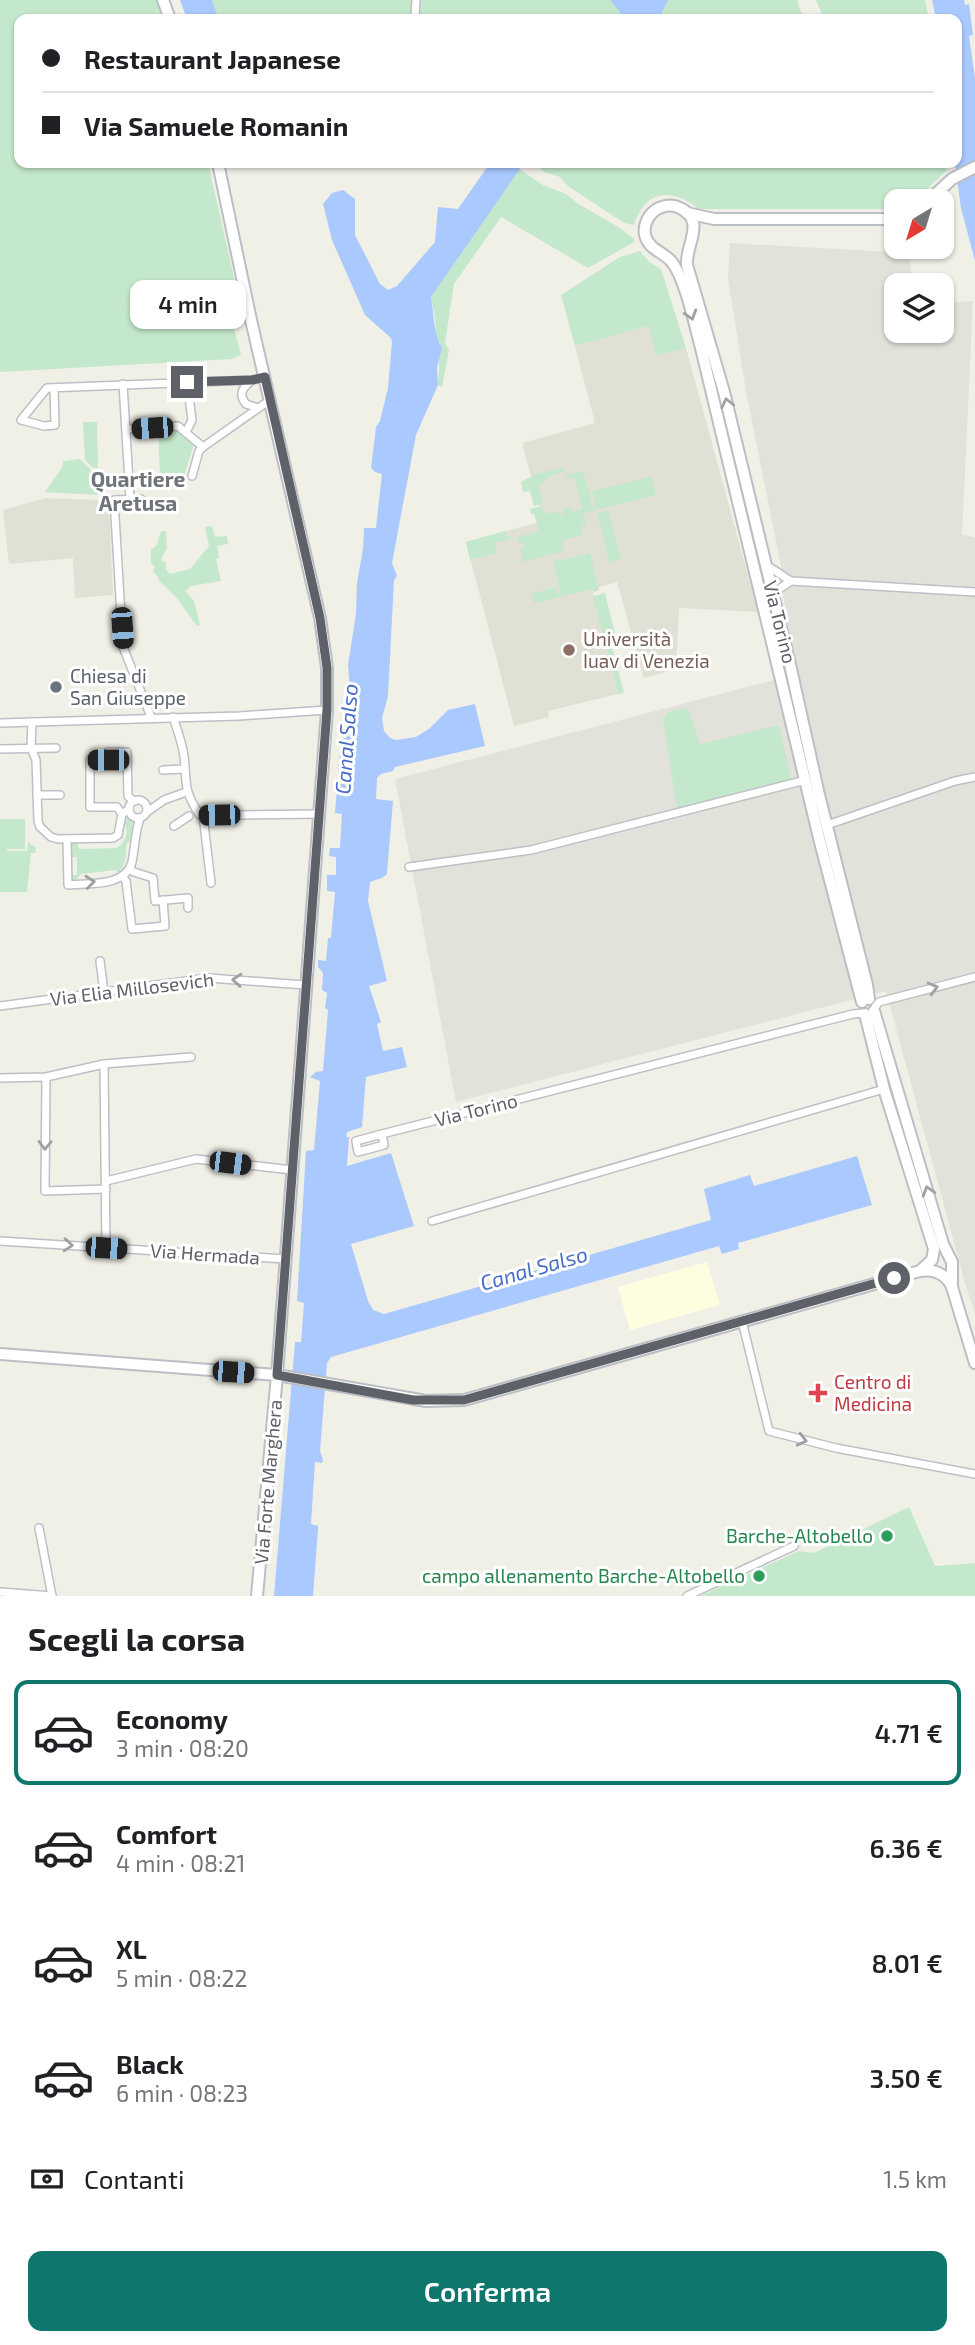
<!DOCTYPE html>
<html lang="it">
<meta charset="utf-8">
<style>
body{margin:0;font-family:"Exo 2",sans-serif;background:#f2f2f2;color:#202124;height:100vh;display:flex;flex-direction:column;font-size:26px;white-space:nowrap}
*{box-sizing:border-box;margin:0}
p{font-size:23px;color:#757577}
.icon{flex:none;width:38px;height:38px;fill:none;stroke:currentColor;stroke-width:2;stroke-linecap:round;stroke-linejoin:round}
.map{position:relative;height:1596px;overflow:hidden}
.panel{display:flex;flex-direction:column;background:#fff;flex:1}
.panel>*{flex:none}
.guide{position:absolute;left:14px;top:14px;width:948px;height:154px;border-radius:14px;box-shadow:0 2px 5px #0004;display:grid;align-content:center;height:154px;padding:0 28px;background:#fff}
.needle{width:46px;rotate:218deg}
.buttons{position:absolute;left:884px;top:189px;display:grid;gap:14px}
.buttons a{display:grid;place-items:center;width:70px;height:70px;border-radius:14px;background:#fff;box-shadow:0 2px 5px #0004;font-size:35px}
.end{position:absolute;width:32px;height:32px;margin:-16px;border:9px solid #5e6168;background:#fff;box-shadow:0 0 0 4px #fff}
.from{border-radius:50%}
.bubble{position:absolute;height:49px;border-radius:14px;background:#fff;box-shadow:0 2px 5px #0004;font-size:23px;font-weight:600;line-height:49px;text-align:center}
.car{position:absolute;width:21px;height:42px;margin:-21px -10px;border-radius:9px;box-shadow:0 0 5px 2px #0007;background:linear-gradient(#222 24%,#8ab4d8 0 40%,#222 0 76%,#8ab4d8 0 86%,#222 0)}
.guide b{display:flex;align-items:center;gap:24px;height:66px;font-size:26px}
.guide b+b{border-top:2px solid #e0e0e0}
.guide i{width:18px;height:18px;background:#202124}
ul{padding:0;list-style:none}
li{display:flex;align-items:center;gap:21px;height:105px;margin:0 14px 10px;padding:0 14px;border:4px solid transparent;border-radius:14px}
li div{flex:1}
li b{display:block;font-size:26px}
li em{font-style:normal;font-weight:600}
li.active{border-color:#0f766e}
li>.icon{width:63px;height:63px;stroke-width:1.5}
h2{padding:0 28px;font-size:32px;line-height:84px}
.pay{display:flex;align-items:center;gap:18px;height:77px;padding:0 28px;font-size:26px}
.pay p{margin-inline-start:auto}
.primary-button{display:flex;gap:14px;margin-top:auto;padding:14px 28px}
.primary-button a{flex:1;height:80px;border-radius:14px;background:#0f766e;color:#fff;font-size:28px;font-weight:600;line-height:80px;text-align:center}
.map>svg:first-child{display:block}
.commercial{fill:#fefddf}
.industrial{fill:#e2e2db}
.education{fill:#e1e0d5}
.green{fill:#c4e8cb}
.water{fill:#a9c9ff}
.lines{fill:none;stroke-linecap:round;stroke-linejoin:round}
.street-casing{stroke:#bebfc6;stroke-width:10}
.secondary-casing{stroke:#bcbec5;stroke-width:14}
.street{stroke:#fff;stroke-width:7}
.secondary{stroke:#fff;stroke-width:10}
.oneway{stroke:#9ea0a4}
.route{stroke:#5e6168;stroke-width:9}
.education-dot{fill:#8d6e63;stroke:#fff;stroke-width:2.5}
.worship-dot{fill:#6b7280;stroke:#fff;stroke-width:2.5}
.health-dot{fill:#e0444e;stroke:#fff;stroke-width:2.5}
.leisure-dot{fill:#2e9e5b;stroke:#fff;stroke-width:2.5}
.labels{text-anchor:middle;stroke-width:6;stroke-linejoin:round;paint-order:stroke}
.street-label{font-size:19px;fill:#5e6168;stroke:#fff}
.education-label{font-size:19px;fill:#785e54;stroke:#fff;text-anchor:start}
.worship-label{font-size:19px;fill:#5b616d;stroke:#fff;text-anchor:start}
.health-label{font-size:19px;fill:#be3a42;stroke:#fff;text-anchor:start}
.leisure-label{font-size:19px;fill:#27864d;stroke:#fff;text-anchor:end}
.neighbourhood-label{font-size:21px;font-weight:bold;fill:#6f737a;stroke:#fff}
.water-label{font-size:21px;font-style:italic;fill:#486dc6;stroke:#fff}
</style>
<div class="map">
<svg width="975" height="1596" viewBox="0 0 975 1596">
<rect width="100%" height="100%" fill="#f1f0e7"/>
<polygon class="commercial" points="707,1262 720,1305 630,1330 618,1287"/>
<polygon class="industrial" points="730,243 909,253 913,285 896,285 896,331 942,331 942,303 973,301 962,535 975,537 975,1314 965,1283 886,991 456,1102 395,779 797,674 783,595 782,571 746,391 728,279"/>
<g class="education">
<polygon points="648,326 656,355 686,348 758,612 679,608 676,669 644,678 617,582 592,589 618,694 548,711 549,717 514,726 466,542 543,521 522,443 595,423 575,346"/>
<polygon points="46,498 99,500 109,506 113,595 75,598 73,558 9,564 3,510"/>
</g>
<g class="green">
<polygon points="0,0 157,0 164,19 19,19 19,163 208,163 241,308 229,309 241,355 232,359 0,372"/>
<polygon points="212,0 610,0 625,19 341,18 340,19 219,19"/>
<polygon points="668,0 797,0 801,12 807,19 659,19"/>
<polygon points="816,0 925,0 929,19 824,19"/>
<path d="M534 163H945L947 170 915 201H896V208L890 209H699C671 187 645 190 634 225L624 223 568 186 560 177 544 172Z"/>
<polygon points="519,169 543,185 566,194 577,203 620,228 634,239 634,242 588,268 501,217 454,284 445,343 449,350 442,387 438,385 440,344 436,340 435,318 431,297"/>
<polygon points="640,251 649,262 661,269 686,348 656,356 648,326 575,346 561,295 620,257"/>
<polygon points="83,422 97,422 98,468 93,468 85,460"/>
<polygon points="176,427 195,441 184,476 170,478 160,476 158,429"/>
<polygon points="80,459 92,471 98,471 98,495 45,492 63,466 63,461"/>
<polygon points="563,467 564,471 551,476 539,485 543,504 534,506 530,491 523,492 521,482 534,475"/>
<polygon points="583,471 594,511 583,514 586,525 581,526 583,535 562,541 564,551 523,562 520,549 525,548 523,542 518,543 517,537 539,531 534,514 531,514 530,509 542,506 544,514 557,511 559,515 563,514 562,510 571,507 573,511 582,509 575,477 567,479 566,475"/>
<polygon points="651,477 656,495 596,510 592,491"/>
<polygon points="608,510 621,559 609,562 597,513"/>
<polygon points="212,526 215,537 227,536 228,544 217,546 219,558 216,559 221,581 191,586 185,591 194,601 200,625 197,626 176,597 158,580 159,578 153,571 155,568 151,562 151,550 157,545 161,531 166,531 167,548 161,560 166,563 166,570 170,574 190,569 209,546 205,527"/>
<polygon points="505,531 506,536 510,536 511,539 495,543 497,553 470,560 466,542"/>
<polygon points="590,553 599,590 594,592 592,589 534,603 531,594 556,587 558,595 561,595 553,562"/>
<polygon points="605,593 618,645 612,647 624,693 618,694 593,596"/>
<polygon points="688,708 700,744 779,725 791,779 677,809 663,719 669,711"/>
<path d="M127 818 130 819 133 823 130 841 127 843C125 855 127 865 118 873L116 870 81 874 75 881 72 880 71 875H77V857H71L70 841H77L79 849 117 848C126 841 130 832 124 822Z"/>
<polygon points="0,819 25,819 25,849 7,849 7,851 27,851 28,842 36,848 35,853 31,853 27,892 0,892"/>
<polygon points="909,1507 935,1566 975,1563 975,1596 700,1596 799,1551 814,1553"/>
</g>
<g class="water">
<polygon points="180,0 212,0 219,19 187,19"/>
<polygon points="610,0 668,0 659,19 625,19"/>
<polygon points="932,0 964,0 965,5 969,4 973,35 969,36 975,78 975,261 961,208 955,163 957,163 957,19 936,19"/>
<path d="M490 163H524L431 297C434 313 433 334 442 348L437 368 438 385 416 435 392 563 397 576 394 580 388 696 382 718 384 731 390 738 396 740 416 737 430 728 448 710 475 704 485 746 395 767 393 771 381 774 377 778 376 799 393 801 387 874 382 878 370 882 368 901 387 981 369 986 381 1022 377 1024 383 1051 402 1047 407 1067 366 1077 362 1127 347 1132 346 1137H349L347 1166 391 1153 414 1226 351 1244 368 1301 373 1310 384 1314 711 1220 704 1189 750 1175 754 1186 857 1156 872 1205 738 1243 739 1249 722 1254 719 1246 331 1357 327 1363 320 1451 323 1460 322 1463 315 1462 311 1524 318 1526V1529L313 1596H274L295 1342H301L304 1303 297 1301 306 1151 314 1150 320 1081 310 1077 316 1072 323 1071 328 1010 325 1008 327 993 322 990 323 973 318 967V960L326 961 328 938H331L335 892 327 891V875H336V857L329 856 330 848H340L342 814 335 813 341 739 346 738 348 722 355 723 357 712 352 710V705H349V700H351L348 665 356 614 357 583 363 549 364 528H376L382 474 375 472 371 468 376 427 380 421 388 388 392 342 391 338 365 315 332 240 323 204 332 193 343 190 355 199V235L380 284 388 290 397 286 435 242 438 207 458 209Z"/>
</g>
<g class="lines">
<defs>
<g id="street">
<polyline points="415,17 416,0"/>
<path d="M252 380C244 387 237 393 246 404L258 408"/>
<polyline points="123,384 130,498"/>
<polyline points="54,388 55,425 44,426 21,420 47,388 252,380 265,377"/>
<polyline points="126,429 178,426 203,447"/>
<polyline points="186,432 192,420 189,397"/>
<polyline points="192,476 199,451 203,447 270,400"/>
<polyline points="141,499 114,500 123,647 151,717"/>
<path d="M765 565C775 569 781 576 791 581L975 592"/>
<polyline points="773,593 791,581"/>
<path d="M173 717C177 729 182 742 184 756 187 783 183 791 200 815H203L211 883"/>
<polyline points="32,722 31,748 36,760 38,821 40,827 51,837 58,839 113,838 118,835 122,814 129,809"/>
<polyline points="0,723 239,716 327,710"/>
<polyline points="0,749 56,748"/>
<polyline points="163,770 185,769"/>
<polyline points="37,795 60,795"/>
<circle cx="138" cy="809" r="9"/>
<polyline points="147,812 164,800 186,792"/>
<polyline points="122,814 117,807 90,807 90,760 108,760 108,752 127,752 128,796 133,801"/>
<polyline points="203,815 235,815"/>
<polyline points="239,815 319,814"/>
<polyline points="827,825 955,781 975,777"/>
<polyline points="174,826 189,816"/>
<path d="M67 839 68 885C88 883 126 887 132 862 135 847 135 832 140 818"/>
<polyline points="409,867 531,850 806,780"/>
<polyline points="130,869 134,872 153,878 155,901 188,898 188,908"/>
<polyline points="123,877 126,881 132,929 165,926 163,900"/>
<polyline points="100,961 104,992"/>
<polyline points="0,1006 209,978 305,985"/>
<polyline points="875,1007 879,1002 975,977"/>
<polyline points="104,1064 106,1248"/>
<polyline points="46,1077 45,1191 106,1189"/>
<polyline points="0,1078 46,1077 104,1064 191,1057"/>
<polyline points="382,1134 384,1145 358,1152 356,1141 382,1134 853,1014 863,1013"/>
<polyline points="106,1181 196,1159 292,1170"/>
<polyline points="432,1221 884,1089"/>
<polyline points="0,1241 285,1259"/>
<polyline points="742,1321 769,1431 836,1448 975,1474"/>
<polyline points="39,1528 52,1596"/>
<polyline points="0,1592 52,1596"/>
<polyline points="687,1596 794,1546"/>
</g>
<g id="secondary">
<polyline points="163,0 170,19"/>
<polyline points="218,163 251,320 320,618 327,668 327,710 277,1375 257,1596"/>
<polyline points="928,201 952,179 975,167"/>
<polyline points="687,213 714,219 896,219"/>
<path d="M862 1002 820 842 701 348C695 326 685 277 671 261 662 251 649 250 645 235 643 224 649 213 659 208 666 205 674 205 680 208 707 221 685 245 687 265L724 392 789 660 819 795 867 985 869 999"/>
<polyline points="874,1011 943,1244 952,1262 952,1287 975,1363"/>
<polyline points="865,1014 884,1089 934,1249 932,1260 920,1271"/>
<path d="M0 1354 277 1375 426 1401 464 1400 482 1395 920 1271C934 1269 946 1274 952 1287"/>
</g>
</defs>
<use href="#street" class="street-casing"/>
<use href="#secondary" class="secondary-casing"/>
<use href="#street" class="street"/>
<use href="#secondary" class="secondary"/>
</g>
<defs><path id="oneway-chevron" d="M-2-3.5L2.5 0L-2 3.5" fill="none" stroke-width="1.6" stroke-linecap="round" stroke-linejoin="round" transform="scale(1.75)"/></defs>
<g class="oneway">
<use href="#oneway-chevron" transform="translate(691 315) rotate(73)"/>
<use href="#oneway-chevron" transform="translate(727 403) rotate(-103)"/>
<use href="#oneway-chevron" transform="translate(90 882) rotate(-6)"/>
<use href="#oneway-chevron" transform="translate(237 980) rotate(-176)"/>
<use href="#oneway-chevron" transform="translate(933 988) rotate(-15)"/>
<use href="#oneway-chevron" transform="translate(45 1145) rotate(91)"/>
<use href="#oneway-chevron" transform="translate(928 1191) rotate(-107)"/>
<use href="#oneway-chevron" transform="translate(68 1245) rotate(4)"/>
<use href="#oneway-chevron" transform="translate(802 1440) rotate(14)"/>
</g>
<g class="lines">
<polyline class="route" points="187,382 252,380 265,377 320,618 327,668 327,710 277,1375 413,1400 464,1400 894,1278"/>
</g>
<circle class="education-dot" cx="569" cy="650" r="7"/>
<circle class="worship-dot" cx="56" cy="687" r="7"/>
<path class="health-dot" d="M814.5 1382.5h7v7h7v7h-7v7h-7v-7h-7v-7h7z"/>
<g class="leisure-dot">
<circle cx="887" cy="1536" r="7"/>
<circle cx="759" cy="1576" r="7"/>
</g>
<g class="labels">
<g class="street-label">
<text transform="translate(780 622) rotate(76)" y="7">Via Torino</text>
<text transform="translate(132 989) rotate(-7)" y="7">Via Elia Millosevich</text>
<text transform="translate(476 1110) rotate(-14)" y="7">Via Torino</text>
<text transform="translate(205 1254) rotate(4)" y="7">Via Hermada</text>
<text transform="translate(268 1482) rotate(-85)" y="7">Via Forte Marghera</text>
</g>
<g class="education-label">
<text x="583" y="646">Università<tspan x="583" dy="22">Iuav di Venezia</tspan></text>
</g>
<g class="worship-label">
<text x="70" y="683">Chiesa di<tspan x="70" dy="22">San Giuseppe</tspan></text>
</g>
<g class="health-label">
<text x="834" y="1389">Centro di<tspan x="834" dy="22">Medicina</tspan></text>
</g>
<g class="leisure-label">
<text x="873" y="1543">Barche-Altobello</text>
<text x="745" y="1583">campo allenamento Barche-Altobello</text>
</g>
<g class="neighbourhood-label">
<text x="138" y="487">Quartiere<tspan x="138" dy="24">Aretusa</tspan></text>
</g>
<g class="water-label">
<text transform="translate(347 739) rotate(-86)" y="7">Canal Salso</text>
<text transform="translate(534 1269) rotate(-16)" y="7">Canal Salso</text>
</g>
</g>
</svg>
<div class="buttons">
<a><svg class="needle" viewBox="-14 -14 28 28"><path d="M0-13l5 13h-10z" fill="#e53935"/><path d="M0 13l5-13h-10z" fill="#757577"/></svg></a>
<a><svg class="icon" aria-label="layers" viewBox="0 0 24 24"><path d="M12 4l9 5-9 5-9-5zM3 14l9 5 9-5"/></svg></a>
</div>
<i class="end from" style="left:894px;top:1278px"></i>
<i class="end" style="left:187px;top:382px"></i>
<div class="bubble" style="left:130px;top:280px;width:116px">4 min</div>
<i class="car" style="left:152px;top:428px;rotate:266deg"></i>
<i class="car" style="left:122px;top:628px;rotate:176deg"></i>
<i class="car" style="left:108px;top:760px;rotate:270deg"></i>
<i class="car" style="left:219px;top:815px;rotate:269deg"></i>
<i class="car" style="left:230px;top:1163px;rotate:97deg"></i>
<i class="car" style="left:106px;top:1248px;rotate:94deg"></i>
<i class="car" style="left:233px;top:1372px;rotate:94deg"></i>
<div class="guide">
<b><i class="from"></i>Restaurant Japanese</b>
<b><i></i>Via Samuele Romanin</b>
</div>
</div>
<section class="panel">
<h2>Scegli la corsa</h2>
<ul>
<li class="active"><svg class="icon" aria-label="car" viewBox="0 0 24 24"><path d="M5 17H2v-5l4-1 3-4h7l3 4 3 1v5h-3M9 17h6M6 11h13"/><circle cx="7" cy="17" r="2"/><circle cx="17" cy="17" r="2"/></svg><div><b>Economy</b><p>3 min · 08:20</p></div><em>4.71 €</em></li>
<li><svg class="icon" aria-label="car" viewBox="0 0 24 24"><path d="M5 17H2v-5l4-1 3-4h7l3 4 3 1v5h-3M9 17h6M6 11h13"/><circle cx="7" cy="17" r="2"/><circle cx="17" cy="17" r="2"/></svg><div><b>Comfort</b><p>4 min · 08:21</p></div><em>6.36 €</em></li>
<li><svg class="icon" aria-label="car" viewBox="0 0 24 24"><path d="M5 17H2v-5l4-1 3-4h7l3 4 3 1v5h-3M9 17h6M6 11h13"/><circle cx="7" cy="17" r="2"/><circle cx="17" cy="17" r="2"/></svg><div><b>XL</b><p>5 min · 08:22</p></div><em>8.01 €</em></li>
<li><svg class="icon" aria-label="car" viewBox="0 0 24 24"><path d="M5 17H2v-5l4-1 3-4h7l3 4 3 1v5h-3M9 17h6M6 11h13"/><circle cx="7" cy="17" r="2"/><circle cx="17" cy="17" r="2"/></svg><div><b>Black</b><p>6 min · 08:23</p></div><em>3.50 €</em></li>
</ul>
<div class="pay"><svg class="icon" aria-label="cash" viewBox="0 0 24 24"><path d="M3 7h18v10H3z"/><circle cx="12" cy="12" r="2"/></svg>Contanti<p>1.5 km</p></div>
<div class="primary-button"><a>Conferma</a></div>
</section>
